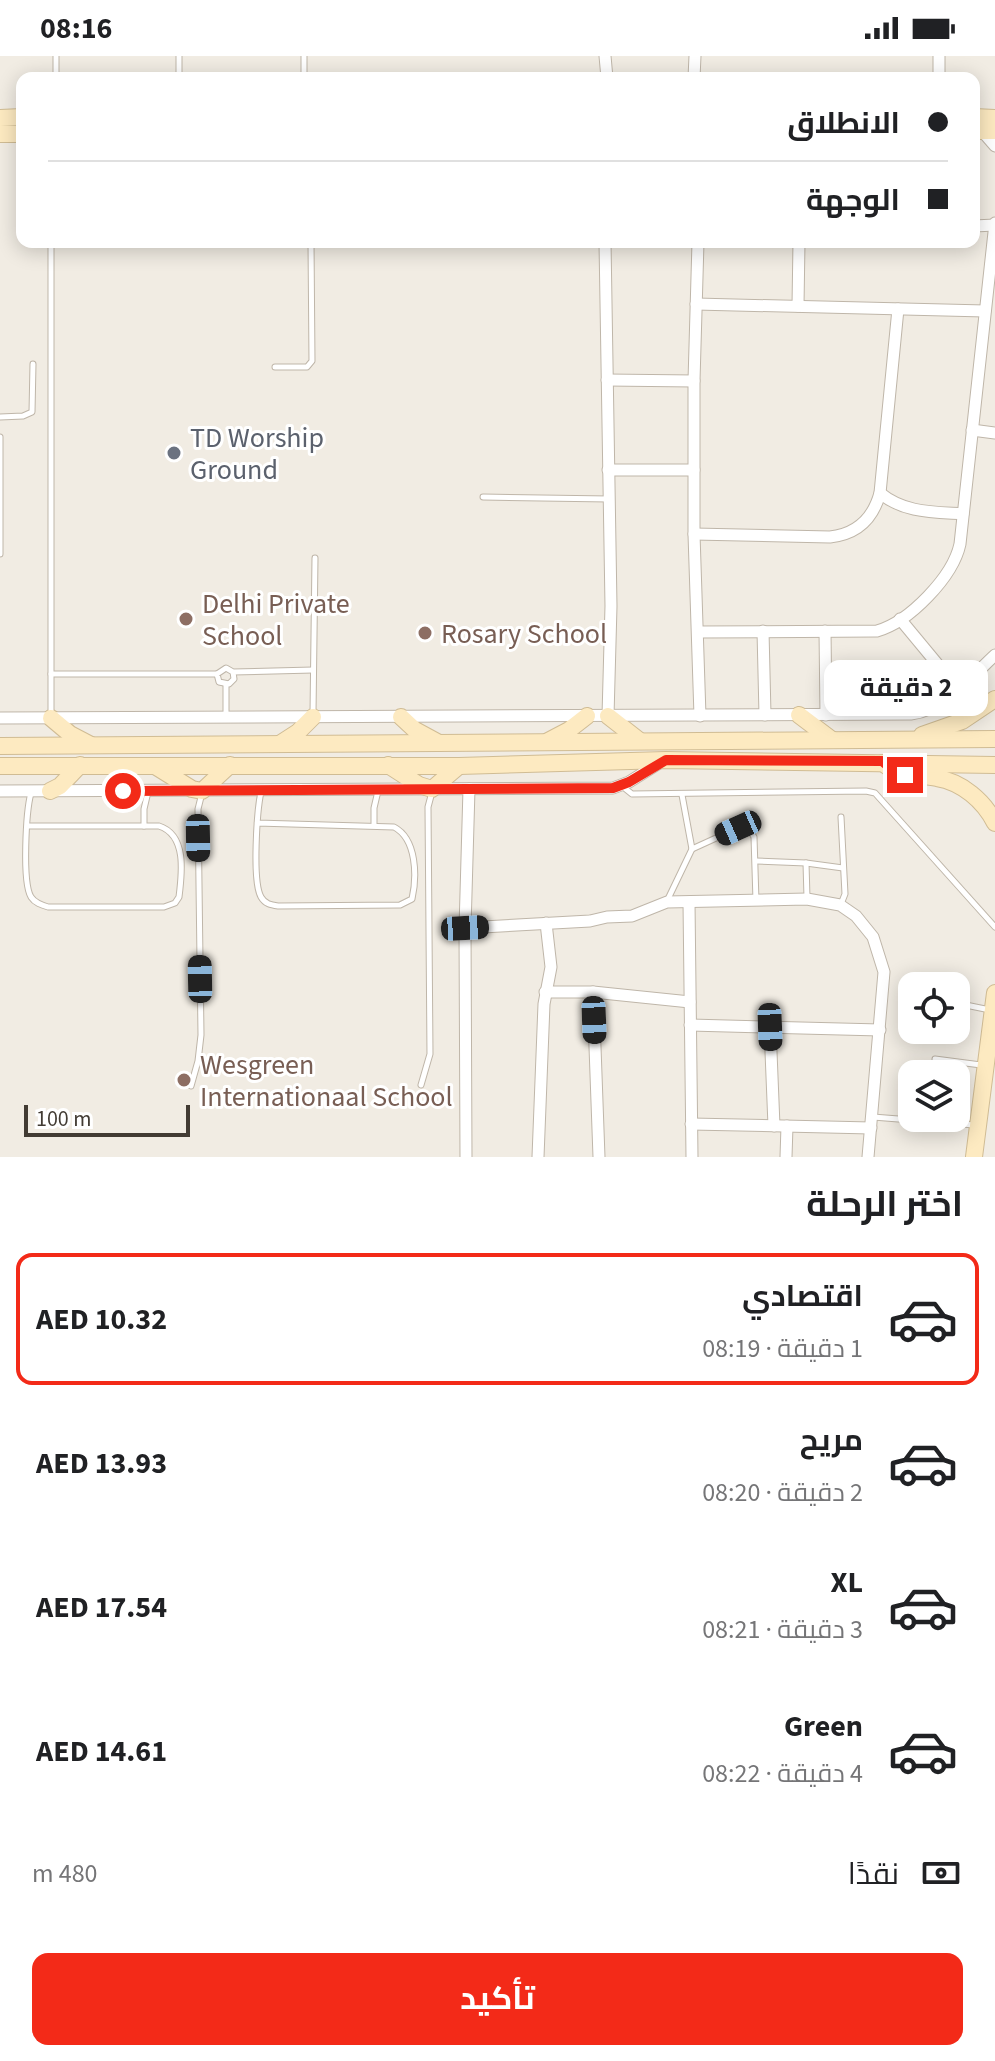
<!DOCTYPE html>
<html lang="ar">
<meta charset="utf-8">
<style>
body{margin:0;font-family:"Source Sans 3",Cairo,sans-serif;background:#f2f2f2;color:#202124;direction:rtl;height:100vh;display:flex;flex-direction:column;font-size:30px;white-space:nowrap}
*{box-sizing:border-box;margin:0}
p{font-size:26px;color:#757577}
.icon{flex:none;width:44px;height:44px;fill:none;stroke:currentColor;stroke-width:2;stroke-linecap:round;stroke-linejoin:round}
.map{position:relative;height:1101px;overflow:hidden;direction:ltr}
.details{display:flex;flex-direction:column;background:#fff;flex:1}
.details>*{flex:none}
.top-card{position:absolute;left:16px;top:16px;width:964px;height:176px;border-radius:16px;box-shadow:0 4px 20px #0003;direction:rtl;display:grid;align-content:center;height:176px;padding:0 32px;background:#fff}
.controls{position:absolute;left:898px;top:916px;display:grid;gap:16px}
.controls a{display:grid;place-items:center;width:72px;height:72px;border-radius:16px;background:#fff;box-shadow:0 4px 20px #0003;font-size:40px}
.scale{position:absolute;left:24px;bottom:20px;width:166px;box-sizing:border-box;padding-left:8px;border:4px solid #423b33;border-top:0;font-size:22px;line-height:28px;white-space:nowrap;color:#423b33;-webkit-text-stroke:6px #fff;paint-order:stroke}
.end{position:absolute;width:36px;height:36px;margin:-18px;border:10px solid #f32a18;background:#fff;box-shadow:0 0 0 4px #fff}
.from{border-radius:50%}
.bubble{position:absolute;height:56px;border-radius:16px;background:#fff;box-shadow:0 4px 20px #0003;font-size:26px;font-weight:700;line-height:56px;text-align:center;direction:rtl}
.car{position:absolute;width:24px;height:48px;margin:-24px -12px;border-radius:10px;box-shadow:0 0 6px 2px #0007;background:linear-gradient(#222 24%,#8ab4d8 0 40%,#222 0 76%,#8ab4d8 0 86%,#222 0)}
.top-card b{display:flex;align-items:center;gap:28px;height:76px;font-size:30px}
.top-card b+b{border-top:2px solid #e0e0e0}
.top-card i{width:20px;height:20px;background:#202124}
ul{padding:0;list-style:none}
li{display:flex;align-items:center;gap:24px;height:132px;margin:0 16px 12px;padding:0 16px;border:4px solid transparent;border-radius:16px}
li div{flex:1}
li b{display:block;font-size:30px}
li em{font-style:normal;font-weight:700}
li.on{border-color:#f32a18}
li>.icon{width:72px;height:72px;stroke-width:1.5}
h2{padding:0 32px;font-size:36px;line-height:96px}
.pay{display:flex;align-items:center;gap:20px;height:88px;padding:0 32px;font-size:30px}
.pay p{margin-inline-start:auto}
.action{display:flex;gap:16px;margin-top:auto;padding:16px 32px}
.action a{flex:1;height:92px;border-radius:16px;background:#f32a18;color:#fff;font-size:32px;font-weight:700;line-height:92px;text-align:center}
.status{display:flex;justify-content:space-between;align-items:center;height:56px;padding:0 40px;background:#fff;direction:ltr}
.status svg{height:22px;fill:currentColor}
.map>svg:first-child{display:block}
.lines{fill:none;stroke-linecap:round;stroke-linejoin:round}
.lane-casing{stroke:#bfb6a9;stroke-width:7}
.street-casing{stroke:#bfb6a9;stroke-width:13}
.secondary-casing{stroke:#d0bc94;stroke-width:18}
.lane{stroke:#fff;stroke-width:5}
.street{stroke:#fff;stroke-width:11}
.secondary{stroke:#fdeac1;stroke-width:16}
.route{stroke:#f32a18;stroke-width:10}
.worship-dot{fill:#6b7280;stroke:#fff;stroke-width:3}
.education-dot{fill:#8d6e63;stroke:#fff;stroke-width:3}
.labels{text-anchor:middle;stroke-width:6;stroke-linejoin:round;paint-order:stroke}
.worship-label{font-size:28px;fill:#5b616d;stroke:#fff;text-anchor:start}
.education-label{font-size:28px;fill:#785e54;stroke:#fff;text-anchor:start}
</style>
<div class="status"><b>08:16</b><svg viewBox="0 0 49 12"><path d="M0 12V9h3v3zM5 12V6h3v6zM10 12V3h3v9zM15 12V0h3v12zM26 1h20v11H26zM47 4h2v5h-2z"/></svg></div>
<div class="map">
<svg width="995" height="1101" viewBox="0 0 995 1101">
<rect width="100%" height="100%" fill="#f1ece3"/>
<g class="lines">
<defs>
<g id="lane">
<polyline points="56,0 56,22"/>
<polyline points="179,22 179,0"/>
<polyline points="304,22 304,0"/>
<polyline points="275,311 307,311 312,305 311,186"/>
<polyline points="0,361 23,360 32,356 33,308"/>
<polyline points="0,381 0,498"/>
<polyline points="483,441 609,443"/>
<polyline points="233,616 234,623 229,628 219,626 217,618 226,612 233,616 313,614"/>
<polyline points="51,618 217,618"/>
<polyline points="226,629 226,660"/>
<polyline points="313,657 315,502"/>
<polyline points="51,661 51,186"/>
<polyline points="622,730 632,738 866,735 875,737 995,871"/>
<path d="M257 767 394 771C417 783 417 821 412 843L400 849 278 850C271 849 265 848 261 841 252 825 257 754 261 736"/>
<polyline points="374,769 374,752 378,735"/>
<path d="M27 770H159C187 779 182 817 179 841L175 847 164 851H48C41 849 35 847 31 841 22 826 26 755 31 737"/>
<polyline points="144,770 144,753 148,736"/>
<polyline points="692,793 738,772 749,773 754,781 756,845"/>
<polyline points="756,805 806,807 843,812"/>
<polyline points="806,807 807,842"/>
<polyline points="667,845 692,793 682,739"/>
<polyline points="841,848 845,838 841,761"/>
<polyline points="956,947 990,954"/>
<polyline points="935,1003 981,1009"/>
<polyline points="421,1029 430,998 428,751 432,736"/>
<polyline points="191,1030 198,1005 201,979 198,753 202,737"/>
<polyline points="873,1061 974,1069"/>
</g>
<g id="street">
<polyline points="605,0 607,22"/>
<polyline points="694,22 695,0"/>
<polyline points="939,22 939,0"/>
<polyline points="982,75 995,90"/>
<polyline points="974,170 995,169"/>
<polyline points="605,186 611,550 608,660"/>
<polyline points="698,186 694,325 694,478 700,660"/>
<polyline points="696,248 985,255"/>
<polyline points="798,250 799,186"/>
<polyline points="607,324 694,325"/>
<polyline points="972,374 995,377"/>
<polyline points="608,414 694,414"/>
<path d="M880 437C904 457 933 456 963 458"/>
<path d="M694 478 830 481C857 478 873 463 880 437L898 253"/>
<polyline points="900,563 958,633"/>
<polyline points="763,575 765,659"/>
<polyline points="825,575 826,659"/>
<path d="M698 576 877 575C909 566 953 521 960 488L995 167"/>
<path d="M0 662 911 658C945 654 970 622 995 599"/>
<polyline points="0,735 613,732 629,726 664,704"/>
<polyline points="689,846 692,1101"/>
<polyline points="465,872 590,865 607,861 632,860 667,846 807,843 840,849 856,860 873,881 884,916 868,1101"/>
<polyline points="545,936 593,936 690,946"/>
<polyline points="593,936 599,1101"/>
<polyline points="690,969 880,974"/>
<polyline points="770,971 774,1070"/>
<polyline points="691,1068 871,1072"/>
<polyline points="466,1101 465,872 469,733"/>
<polyline points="538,1101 544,948 551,911 546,867"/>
<polyline points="786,1101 787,1070"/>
</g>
<g id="secondary">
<polyline points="974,61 995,62"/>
<polyline points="0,62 22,61"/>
<polyline points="974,75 995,75"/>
<polyline points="0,78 22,78"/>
<polyline points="799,659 832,684"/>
<polyline points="608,660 640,685"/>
<polyline points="401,661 415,674 439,687"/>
<polyline points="51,662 70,678 91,689"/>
<polyline points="922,679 962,665 995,643"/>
<polyline points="548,685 569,674 587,660"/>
<polyline points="281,687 298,676 313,661"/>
<polyline points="0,690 995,683"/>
<path d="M883 707C899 722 917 718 937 722 962 726 984 745 995 767"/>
<polyline points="388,709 419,729 432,733 459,710"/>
<polyline points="0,710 459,710 666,704 995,709"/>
<polyline points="155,710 192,733 202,735 230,709"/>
<polyline points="50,735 60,730 80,709"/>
<polyline points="974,1101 995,937"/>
</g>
</defs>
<use href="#lane" class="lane-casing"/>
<use href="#street" class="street-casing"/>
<use href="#secondary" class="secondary-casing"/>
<use href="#lane" class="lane"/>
<use href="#street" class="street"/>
<use href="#secondary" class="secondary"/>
</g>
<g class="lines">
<polyline class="route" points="123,735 613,732 629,726 666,704 882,705 893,714 905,719"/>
</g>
<circle class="worship-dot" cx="174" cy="397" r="8"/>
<g class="education-dot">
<circle cx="186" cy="563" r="8"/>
<circle cx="425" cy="577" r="8"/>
<circle cx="184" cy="1024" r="8"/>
</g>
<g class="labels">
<g class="worship-label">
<text x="190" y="391">TD Worship<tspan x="190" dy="32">Ground</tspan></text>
</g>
<g class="education-label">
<text x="202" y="557">Delhi Private<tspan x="202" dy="32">School</tspan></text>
<text x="441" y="587">Rosary School</text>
<text x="200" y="1018">Wesgreen<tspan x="200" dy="32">Internationaal School</tspan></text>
</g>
</g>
</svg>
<div class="controls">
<a><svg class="icon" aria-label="locate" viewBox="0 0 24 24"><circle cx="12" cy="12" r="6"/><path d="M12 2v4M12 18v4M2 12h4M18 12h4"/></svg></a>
<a><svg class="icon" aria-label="layers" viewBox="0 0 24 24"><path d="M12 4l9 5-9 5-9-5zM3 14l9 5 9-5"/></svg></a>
</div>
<div class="scale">100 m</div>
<i class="end from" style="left:123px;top:735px"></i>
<i class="end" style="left:905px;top:719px"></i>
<div class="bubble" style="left:824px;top:604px;width:164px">2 دقيقة</div>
<i class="car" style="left:738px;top:772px;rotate:246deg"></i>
<i class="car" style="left:198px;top:782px;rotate:179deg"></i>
<i class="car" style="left:465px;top:872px;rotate:87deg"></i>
<i class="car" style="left:200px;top:923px;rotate:359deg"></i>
<i class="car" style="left:594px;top:964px;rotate:178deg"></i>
<i class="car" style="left:770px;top:971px;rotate:178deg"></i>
<div class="top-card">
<b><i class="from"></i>الانطلاق</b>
<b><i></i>الوجهة</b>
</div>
</div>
<section class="details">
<h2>اختر الرحلة</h2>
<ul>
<li class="on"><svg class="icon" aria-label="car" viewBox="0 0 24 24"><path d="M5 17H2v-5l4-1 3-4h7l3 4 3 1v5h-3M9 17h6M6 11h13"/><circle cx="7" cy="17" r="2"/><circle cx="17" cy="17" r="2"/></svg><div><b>اقتصادي</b><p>1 دقيقة · 08:19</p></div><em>AED 10.32</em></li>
<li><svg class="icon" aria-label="car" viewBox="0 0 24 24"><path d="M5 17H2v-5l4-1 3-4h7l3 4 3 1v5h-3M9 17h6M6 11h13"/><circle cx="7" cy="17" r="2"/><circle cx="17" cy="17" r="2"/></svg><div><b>مريح</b><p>2 دقيقة · 08:20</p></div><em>AED 13.93</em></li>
<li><svg class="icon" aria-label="car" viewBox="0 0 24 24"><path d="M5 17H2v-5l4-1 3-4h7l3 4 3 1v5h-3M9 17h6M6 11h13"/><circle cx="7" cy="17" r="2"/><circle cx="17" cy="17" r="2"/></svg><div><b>XL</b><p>3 دقيقة · 08:21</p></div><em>AED 17.54</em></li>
<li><svg class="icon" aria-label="car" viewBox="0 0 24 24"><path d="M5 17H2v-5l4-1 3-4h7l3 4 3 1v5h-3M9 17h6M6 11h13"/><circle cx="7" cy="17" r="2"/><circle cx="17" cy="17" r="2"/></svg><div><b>Green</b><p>4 دقيقة · 08:22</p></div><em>AED 14.61</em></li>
</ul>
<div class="pay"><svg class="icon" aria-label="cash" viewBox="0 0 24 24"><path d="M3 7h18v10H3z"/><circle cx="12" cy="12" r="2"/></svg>نقدًا<p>480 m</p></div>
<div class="action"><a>تأكيد</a></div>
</section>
